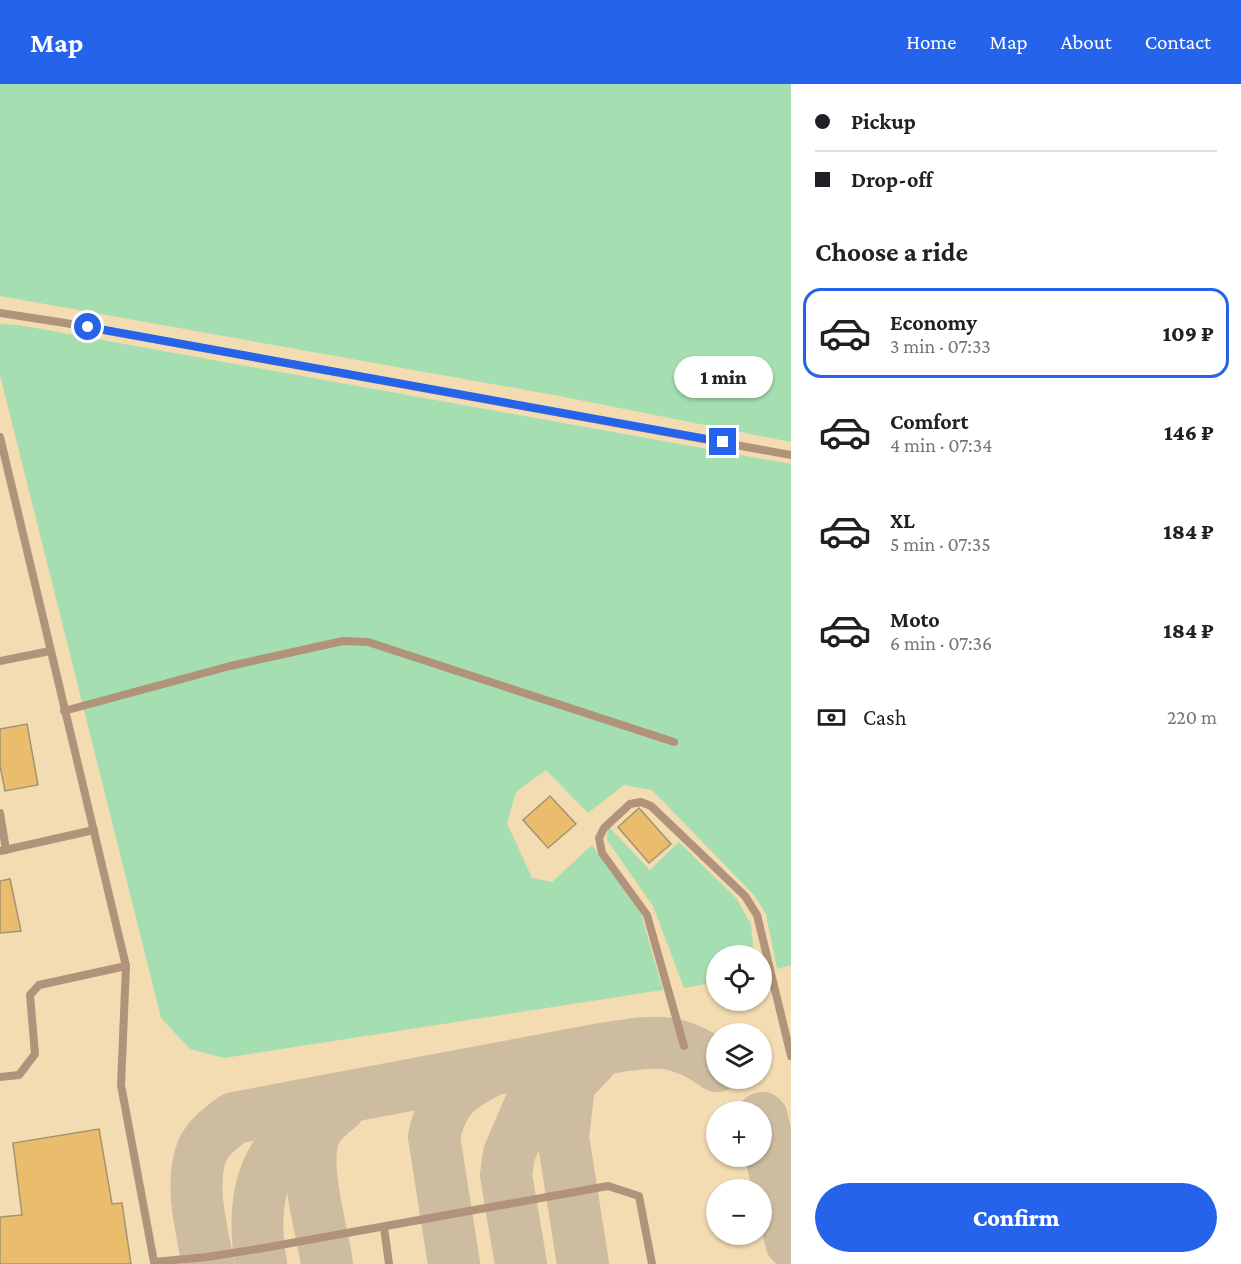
<!DOCTYPE html>
<meta charset="utf-8">
<style>
body{margin:0;font-family:"Crimson Pro",serif;background:#f6f6f6;color:#202124;height:100vh;display:flex;flex-direction:column;font-size:22px;white-space:nowrap}
*{box-sizing:border-box;margin:0}
p{font-size:20px;color:#757577}
.icon{flex:none;width:33px;height:33px;fill:none;stroke:currentColor;stroke-width:2;stroke-linecap:round;stroke-linejoin:round}
.map{position:relative;flex:1;overflow:hidden}
.drawer{display:flex;flex-direction:column;background:#fff;width:450px}
.drawer>*{flex:none}
.hud{display:grid;align-content:center;height:132px;padding:0 24px;background:#fff}
.buttons{position:absolute;left:706px;top:861px;display:grid;gap:12px}
.buttons a{display:grid;place-items:center;width:66px;height:66px;border-radius:50%;background:#fff;box-shadow:0 2px 4px #0004;font-size:30px}
.end{position:absolute;width:27px;height:27px;margin:-14px;border:8px solid #2563eb;background:#fff;box-shadow:0 0 0 3px #fff}
.from{border-radius:50%}
.bubble{position:absolute;height:42px;border-radius:21px;background:#fff;box-shadow:0 2px 4px #0004;font-size:20px;font-weight:800;line-height:42px;text-align:center}
.hud b{display:flex;align-items:center;gap:21px;height:57px;font-size:22px}
.hud b+b{border-top:2px solid #e0e0e0}
.hud i{width:15px;height:15px;background:#202124}
ul{padding:0;list-style:none}
li{display:flex;align-items:center;gap:18px;height:90px;margin:0 12px 9px;padding:0 12px;border:3px solid transparent;border-radius:18px}
li div{flex:1}
li b{display:block;font-size:22px}
li em{font-style:normal;font-weight:800}
li.on{border-color:#2563eb}
li>.icon{width:54px;height:54px;stroke-width:1.5}
h2{padding:0 24px;font-size:27px;line-height:72px}
.pay{display:flex;align-items:center;gap:15px;height:66px;padding:0 24px;font-size:22px}
.pay p{margin-inline-start:auto}
.button{display:flex;gap:12px;margin-top:auto;padding:12px 24px}
.button a{flex:1;height:69px;border-radius:36px;background:#2563eb;color:#fff;font-size:24px;font-weight:800;line-height:69px;text-align:center}
header{display:flex;align-items:center;gap:36px;box-sizing:border-box;height:84px;padding:0 30px;background:#2563eb;color:#fff}
header strong{font-size:28px}
nav{display:flex;gap:33px;margin-inline-start:auto;font-size:21px}
main{display:flex;flex:1;min-height:0}
.map>svg:first-child{display:block}
.built{fill:#f3dbb2;fill-rule:evenodd}
.green{fill:#a5dfb1}
.lines{fill:none;stroke-linecap:round;stroke-linejoin:round}
.taxiway{stroke:#cebca0;stroke-width:52}
.building{fill:#eabd6d;stroke:#a59272;stroke-width:1.5}
.service{stroke:#b0937a;stroke-width:8}
.route{stroke:#2563eb;stroke-width:8}
</style>
<header>
<strong>Map</strong>
<nav><a>Home</a><a>Map</a><a>About</a><a>Contact</a></nav>
</header>
<main>
<div class="map">
<svg width="791" height="1180" viewBox="0 0 791 1180">
<rect width="100%" height="100%" fill="#fae6c4"/>
<path class="built" d="M0 0H791V1180H0ZM717 872H762V916H717ZM717 950H762V994H717ZM717 1028H762V1072H717ZM717 1106H762V1150H717Z"/>
<g class="green">
<polygon points="0,0 791,0 791,358 554,311 0,212"/>
<polygon points="0,240 19,241 791,380 791,881 777,885 766,830 754,811 652,706 624,701 588,729 546,686 516,708 507,739 532,794 552,798 592,761 641,830 663,906 224,974 190,965 161,934 0,291"/>
<polygon points="608,742 650,786 679,758 736,814 751,840 754,871 717,872 717,898 684,904 653,822 607,756"/>
</g>
<g class="lines">
<g class="taxiway">
<polyline points="762,1034 791,1158"/>
<path d="M208 1180C202 1146 189 1101 202 1067 208 1053 222 1043 234 1034L601 965C651 958 673 950 717 982"/>
<path d="M261 1180C248 1103 268 1063 329 1016"/>
<path d="M327 1180C322 1145 304 1089 313 1055 316 1042 329 1031 339 1023"/>
<path d="M454 1180 434 1053C442 1014 459 1002 492 986"/>
<polyline points="521,1180 506,1091 509,1070 533,1014 553,993 588,973"/>
<polyline points="583,1180 563,1053 569,1000 594,973"/>
</g>
</g>
<g class="building">
<polygon points="27,640 38,701 5,707 0,682 0,645"/>
<polygon points="550,712 576,740 548,764 523,736"/>
<polygon points="639,724 671,760 649,779 618,743"/>
<polygon points="10,795 21,847 0,849 0,797"/>
<polygon points="99,1045 112,1120 122,1119 131,1180 0,1180 0,1133 22,1131 13,1059"/>
</g>
<g class="lines">
<g class="service">
<polyline points="0,229 65,239 791,371"/>
<polyline points="0,353 126,882 121,1001 154,1178 207,1173 258,1165 608,1102 639,1112 652,1180"/>
<polyline points="0,577 50,567"/>
<polyline points="64,627 230,582 343,557 368,558 674,658"/>
<polyline points="0,729 6,766"/>
<polyline points="0,767 94,746"/>
<polyline points="684,962 647,831 602,769 599,754 604,744 630,720 641,718 651,722 745,812 757,831 791,972"/>
<polyline points="0,993 19,991 35,970 30,911 39,901 126,882"/>
<polyline points="384,1143 389,1180"/>
</g>
</g>
<g class="lines">
<polyline class="route" points="88,243 723,358"/>
</g>
</svg>
<div class="buttons">
<a><svg class="icon" aria-label="locate" viewBox="0 0 24 24"><circle cx="12" cy="12" r="6"/><path d="M12 2v4M12 18v4M2 12h4M18 12h4"/></svg></a>
<a><svg class="icon" aria-label="layers" viewBox="0 0 24 24"><path d="M12 4l9 5-9 5-9-5zM3 14l9 5 9-5"/></svg></a>
<a>+</a>
<a>−</a>
</div>
<i class="end from" style="left:88px;top:243px"></i>
<i class="end" style="left:723px;top:358px"></i>
<div class="bubble" style="left:674px;top:272px;width:99px">1 min</div>
</div>
<section class="drawer">
<div class="hud">
<b><i class="from"></i>Pickup</b>
<b><i></i>Drop-off</b>
</div>
<h2>Choose a ride</h2>
<ul>
<li class="on"><svg class="icon" aria-label="car" viewBox="0 0 24 24"><path d="M5 17H2v-5l4-1 3-4h7l3 4 3 1v5h-3M9 17h6M6 11h13"/><circle cx="7" cy="17" r="2"/><circle cx="17" cy="17" r="2"/></svg><div><b>Economy</b><p>3 min · 07:33</p></div><em>109 ₽</em></li>
<li><svg class="icon" aria-label="car" viewBox="0 0 24 24"><path d="M5 17H2v-5l4-1 3-4h7l3 4 3 1v5h-3M9 17h6M6 11h13"/><circle cx="7" cy="17" r="2"/><circle cx="17" cy="17" r="2"/></svg><div><b>Comfort</b><p>4 min · 07:34</p></div><em>146 ₽</em></li>
<li><svg class="icon" aria-label="car" viewBox="0 0 24 24"><path d="M5 17H2v-5l4-1 3-4h7l3 4 3 1v5h-3M9 17h6M6 11h13"/><circle cx="7" cy="17" r="2"/><circle cx="17" cy="17" r="2"/></svg><div><b>XL</b><p>5 min · 07:35</p></div><em>184 ₽</em></li>
<li><svg class="icon" aria-label="car" viewBox="0 0 24 24"><path d="M5 17H2v-5l4-1 3-4h7l3 4 3 1v5h-3M9 17h6M6 11h13"/><circle cx="7" cy="17" r="2"/><circle cx="17" cy="17" r="2"/></svg><div><b>Moto</b><p>6 min · 07:36</p></div><em>184 ₽</em></li>
</ul>
<div class="pay"><svg class="icon" aria-label="cash" viewBox="0 0 24 24"><path d="M3 7h18v10H3z"/><circle cx="12" cy="12" r="2"/></svg>Cash<p>220 m</p></div>
<div class="button"><a>Confirm</a></div>
</section>
</main>
